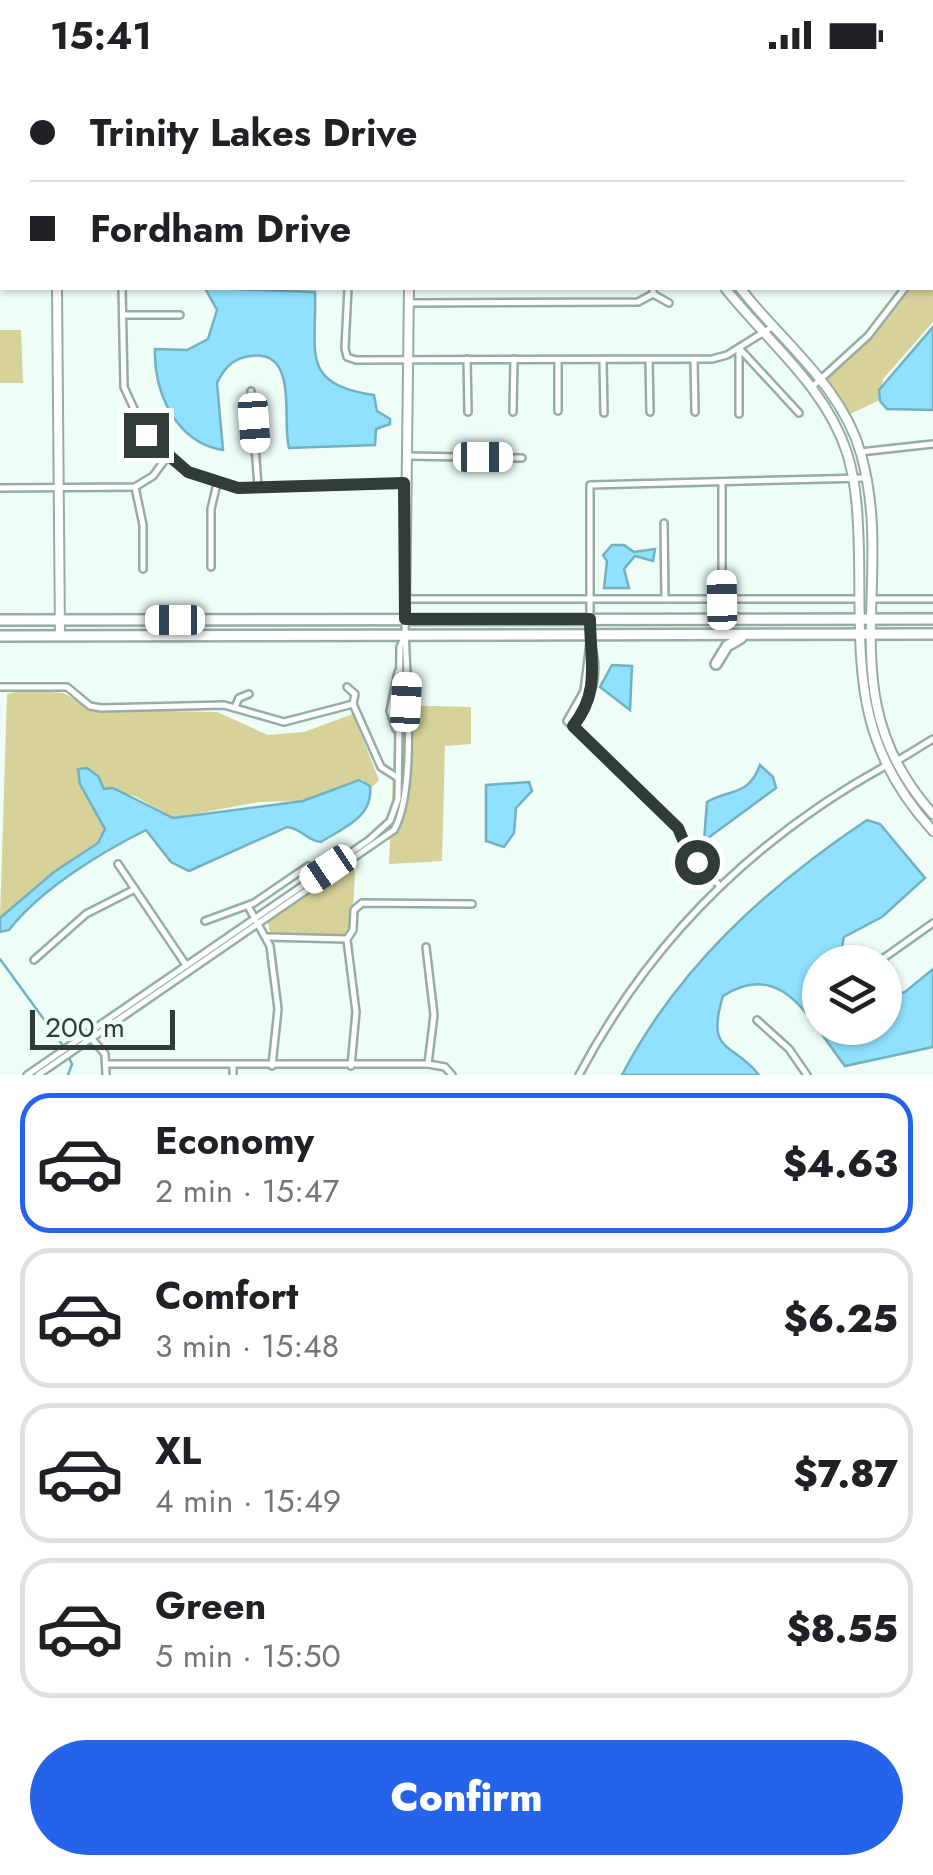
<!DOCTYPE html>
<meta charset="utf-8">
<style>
body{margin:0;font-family:Jost,sans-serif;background:#f6f6f6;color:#202124;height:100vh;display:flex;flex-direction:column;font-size:38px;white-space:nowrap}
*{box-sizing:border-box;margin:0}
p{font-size:32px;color:#757577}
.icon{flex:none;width:55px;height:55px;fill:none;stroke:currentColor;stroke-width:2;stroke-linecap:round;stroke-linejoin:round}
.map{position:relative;height:1005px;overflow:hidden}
.side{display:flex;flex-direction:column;background:#fff;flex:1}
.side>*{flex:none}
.guide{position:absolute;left:0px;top:0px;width:935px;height:220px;box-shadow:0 2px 8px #0004;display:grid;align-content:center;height:220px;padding:0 30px;background:#fff}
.controls{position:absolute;left:802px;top:875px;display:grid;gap:20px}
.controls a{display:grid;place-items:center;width:100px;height:100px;border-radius:50%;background:#fff;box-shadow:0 2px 8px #0004;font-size:50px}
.scale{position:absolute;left:30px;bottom:25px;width:145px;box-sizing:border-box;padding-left:10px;border:5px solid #323c37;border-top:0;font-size:28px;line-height:35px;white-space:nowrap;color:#323c37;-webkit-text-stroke:8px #eefef6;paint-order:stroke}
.end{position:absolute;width:45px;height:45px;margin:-22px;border:12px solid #323c37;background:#fff;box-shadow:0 0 0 5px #fff}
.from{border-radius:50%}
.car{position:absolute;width:30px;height:60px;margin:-30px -15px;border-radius:12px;box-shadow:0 0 8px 2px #0007;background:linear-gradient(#fff 24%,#345 0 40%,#fff 0 76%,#345 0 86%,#fff 0)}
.guide b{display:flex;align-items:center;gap:35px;height:95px;font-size:38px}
.guide b+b{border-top:2px solid #e0e0e0}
.guide i{width:25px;height:25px;background:#202124}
ul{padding:18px 0 0;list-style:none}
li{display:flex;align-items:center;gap:30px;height:140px;margin:0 20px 15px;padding:0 10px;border:5px solid #e0e0e0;border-radius:30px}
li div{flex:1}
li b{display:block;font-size:38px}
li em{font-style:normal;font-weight:800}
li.active{border-color:#2563eb}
li>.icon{width:90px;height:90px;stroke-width:1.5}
.cta{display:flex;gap:20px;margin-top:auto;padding:20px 30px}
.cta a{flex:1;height:115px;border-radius:60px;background:#2563eb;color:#fff;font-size:40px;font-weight:800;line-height:115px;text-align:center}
.status{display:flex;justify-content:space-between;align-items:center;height:70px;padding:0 50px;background:#fff;direction:ltr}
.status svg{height:28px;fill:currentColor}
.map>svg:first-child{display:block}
.green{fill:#d6d29a}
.water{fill:#8fe1fd;stroke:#73b0c2;stroke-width:2.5}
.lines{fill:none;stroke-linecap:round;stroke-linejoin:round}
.stream{stroke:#73b0c2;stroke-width:2.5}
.minor-casing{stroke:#96aea1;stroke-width:10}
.tertiary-casing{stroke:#96aea1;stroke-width:12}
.secondary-casing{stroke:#96aea1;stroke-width:14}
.minor{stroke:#fff;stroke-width:5}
.tertiary{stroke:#fff;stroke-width:8}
.secondary{stroke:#fff;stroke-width:9}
.route{stroke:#323c37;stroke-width:12}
</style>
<div class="status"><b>15:41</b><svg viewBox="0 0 49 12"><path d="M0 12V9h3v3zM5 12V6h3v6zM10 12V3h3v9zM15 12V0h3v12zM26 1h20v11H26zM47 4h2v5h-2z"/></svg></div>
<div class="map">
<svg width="933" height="1005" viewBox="0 0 933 1005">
<rect width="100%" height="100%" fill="#eefef6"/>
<g class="green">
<polygon points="933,214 933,252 883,309 878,331 848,345 825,310 885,251 908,218"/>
<polygon points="0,260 21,260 23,313 0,313"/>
<polygon points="25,620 63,623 95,640 217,642 268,665 304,662 353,644 379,710 371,718 362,709 302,731 259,732 173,748 135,726 105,719 98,706 87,698 105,759 98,773 54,802 0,848 7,624"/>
<polygon points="396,635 471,637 471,674 445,676 442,791 389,794"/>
<polygon points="350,795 355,801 352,861 347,866 270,863 268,852"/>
</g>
<g class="water">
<path d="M205 218 315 222C317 281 299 315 374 325L377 341 390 349V354L376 359 375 375 289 378C281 349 301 274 245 287 231 290 223 300 217 313L223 380C176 373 153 321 155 279L187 280 208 269 217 240Z"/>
<polygon points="933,257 933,340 887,339 880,331 879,320"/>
<polygon points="612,475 624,475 634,482 655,479 653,491 635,486 624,499 629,518 604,518 607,491 603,485"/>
<polygon points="612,595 632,596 630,640 600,617"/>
<path d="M760 695 773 707 776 718 704 771 707 732C730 719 749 726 760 695Z"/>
<path d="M87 698 98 706 104 719 113 718 173 748 303 731 359 710 370 716C374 747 343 758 321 772 307 771 301 758 287 757L189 801 171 792 146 760C100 783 41 819 9 860L0 862V848L54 802 98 773 105 759 80 714 78 699Z"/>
<polygon points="529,712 532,721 516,738 514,763 504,777 486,771 486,715"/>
<path d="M867 750 880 754 925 808 882 847 844 867 839 892H820V958H885V929L905 922 933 899V977L845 996C811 953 784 887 723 926 705 985 733 971 759 1005H622C678 897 767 817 867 750Z"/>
</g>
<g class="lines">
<g class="stream">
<polyline points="0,889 64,977"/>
<polyline points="67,984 72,994 68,1005"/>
</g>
<defs>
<g id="minor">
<polyline points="128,0 133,2"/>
<polyline points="373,0 373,2"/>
<polyline points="252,2 256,0"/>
<polyline points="689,2 691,0"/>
<polyline points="932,168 933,167"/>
<polyline points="122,218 124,317 146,365 167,387 188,402 238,418 405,413"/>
<polyline points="348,218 345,278 347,287 356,290 712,289 727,285 772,257"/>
<polyline points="653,218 653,224 669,233"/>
<polyline points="410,233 638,232 653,224"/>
<polyline points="123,245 180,245"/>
<polyline points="467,289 468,342"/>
<polyline points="558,290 558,341"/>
<polyline points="603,290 604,343"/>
<polyline points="649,290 650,342"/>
<polyline points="694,290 695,342"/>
<polyline points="812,317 868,266 905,218"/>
<polyline points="251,321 258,417"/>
<polyline points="513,342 514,289"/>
<polyline points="739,344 739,278 799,343"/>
<polyline points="860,382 933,374"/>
<polyline points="408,386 522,388"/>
<polyline points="722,413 722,530"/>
<polyline points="135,417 143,455 143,499"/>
<polyline points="0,418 135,417 153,406 167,387"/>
<polyline points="664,453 665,529"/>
<polyline points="211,497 211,439 217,414"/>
<polyline points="405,529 860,529"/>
<polyline points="873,529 933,529"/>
<polyline points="590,573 590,415 864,408"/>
<polyline points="0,617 67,617 90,636 101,638 224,635 284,652 353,634 381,697 398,708"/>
<polyline points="347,617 355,624 353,634"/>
<polyline points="235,637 239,628 249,624"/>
<path d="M573 656C592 633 601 601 590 573L584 621 567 651 679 758 689 784 719 815"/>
<polyline points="396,659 390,641 398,602"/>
<polyline points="897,691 933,669"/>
<polyline points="118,794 186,895"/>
<polyline points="248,836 270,876 278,939 272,996"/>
<polyline points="205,851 254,833 308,796"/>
<polyline points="267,867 347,869 353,860 354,840 362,833 472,834"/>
<polyline points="347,870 356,942 351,996"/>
<polyline points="426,877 434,945 428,994"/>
<polyline points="34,890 86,844 135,819"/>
<polyline points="881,890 933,853"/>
<polyline points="757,950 789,979 807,1005"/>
<polyline points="91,968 105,984 106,1005"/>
<polyline points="106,994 428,994 445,997 452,1005"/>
<polyline points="233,995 233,1005"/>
<polyline points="27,1005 369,770 390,751 398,729 400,577 405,565"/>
<path d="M38 1005 394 760C418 718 405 600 405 549"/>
<path d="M579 1005C650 871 754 768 887 695"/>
</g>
<g id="tertiary">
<polyline points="434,0 434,2"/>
<polyline points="620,0 621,2"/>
<polyline points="632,0 633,2"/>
<polyline points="3,2 3,0"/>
<polyline points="2,9 2,34"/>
<polyline points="57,218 60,566"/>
<path d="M725 218C767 271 826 317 847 383 857 415 858 448 859 482 861 594 851 671 933 761"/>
<path d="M740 218C782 272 842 316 861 384 897 513 827 627 933 744"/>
<polyline points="405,549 409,218"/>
</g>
<g id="secondary">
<polyline points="722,530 724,541 733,546"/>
<polyline points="0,550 933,549"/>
<polyline points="0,566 933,564"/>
<polyline points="716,594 727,576 741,568"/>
</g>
</defs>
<use href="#minor" class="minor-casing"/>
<use href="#tertiary" class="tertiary-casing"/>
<use href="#secondary" class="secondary-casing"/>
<use href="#minor" class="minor"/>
<use href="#tertiary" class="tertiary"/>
<use href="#secondary" class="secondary"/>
</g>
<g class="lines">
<path class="route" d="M146 365 188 402 238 418 404 413 405 549H590C590 589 601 622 573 656L678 758 689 784 697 792"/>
</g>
</svg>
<div class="controls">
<a><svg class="icon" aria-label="layers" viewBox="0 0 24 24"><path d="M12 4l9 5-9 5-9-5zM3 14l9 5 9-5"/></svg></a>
</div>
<div class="scale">200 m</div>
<i class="end from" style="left:697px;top:792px"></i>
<i class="end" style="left:146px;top:365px"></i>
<i class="car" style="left:254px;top:353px;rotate:176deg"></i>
<i class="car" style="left:483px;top:387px;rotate:90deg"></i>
<i class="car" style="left:722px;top:530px;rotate:359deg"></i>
<i class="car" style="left:175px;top:550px;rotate:270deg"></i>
<i class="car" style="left:406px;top:632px;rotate:3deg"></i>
<i class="car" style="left:328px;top:799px;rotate:236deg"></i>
<div class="guide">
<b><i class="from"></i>Trinity Lakes Drive</b>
<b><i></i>Fordham Drive</b>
</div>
</div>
<section class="side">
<ul>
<li class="active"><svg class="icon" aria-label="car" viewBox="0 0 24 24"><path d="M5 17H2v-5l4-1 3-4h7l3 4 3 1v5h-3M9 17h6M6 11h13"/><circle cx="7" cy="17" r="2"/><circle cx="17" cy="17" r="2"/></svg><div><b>Economy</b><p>2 min · 15:47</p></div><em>$4.63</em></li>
<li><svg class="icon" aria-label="car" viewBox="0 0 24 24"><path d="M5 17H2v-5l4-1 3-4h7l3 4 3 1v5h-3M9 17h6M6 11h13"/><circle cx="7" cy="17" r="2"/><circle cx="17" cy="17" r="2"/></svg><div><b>Comfort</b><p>3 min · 15:48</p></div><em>$6.25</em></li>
<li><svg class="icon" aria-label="car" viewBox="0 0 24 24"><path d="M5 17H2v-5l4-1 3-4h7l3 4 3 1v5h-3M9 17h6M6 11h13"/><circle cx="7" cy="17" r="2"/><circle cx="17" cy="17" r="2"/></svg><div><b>XL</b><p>4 min · 15:49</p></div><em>$7.87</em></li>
<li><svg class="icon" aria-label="car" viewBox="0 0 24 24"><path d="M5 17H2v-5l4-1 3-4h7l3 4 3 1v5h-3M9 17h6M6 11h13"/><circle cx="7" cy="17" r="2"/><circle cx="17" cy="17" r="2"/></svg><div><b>Green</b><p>5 min · 15:50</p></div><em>$8.55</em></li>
</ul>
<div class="cta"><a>Confirm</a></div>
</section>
